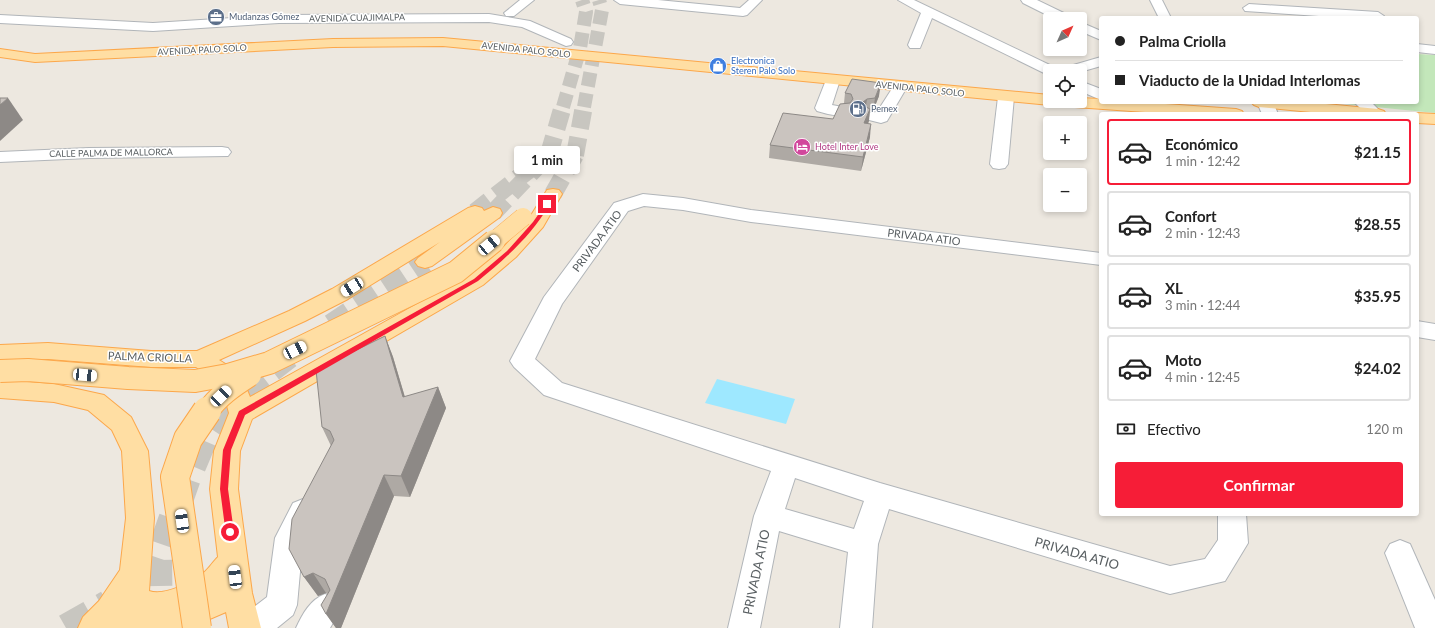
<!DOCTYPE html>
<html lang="es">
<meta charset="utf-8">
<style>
body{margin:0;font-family:Lato,sans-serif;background:#f2f2f2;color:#222;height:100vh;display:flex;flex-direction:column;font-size:15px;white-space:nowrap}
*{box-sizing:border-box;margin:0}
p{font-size:13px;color:#767676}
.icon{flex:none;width:22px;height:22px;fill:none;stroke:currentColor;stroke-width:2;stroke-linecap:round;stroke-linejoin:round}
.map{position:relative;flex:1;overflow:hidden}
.panel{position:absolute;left:1099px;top:112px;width:320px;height:404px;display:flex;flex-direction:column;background:#fff;border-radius:4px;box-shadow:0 2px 6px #0003}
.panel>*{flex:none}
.hud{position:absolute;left:1099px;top:16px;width:320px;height:88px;border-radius:4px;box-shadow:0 2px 6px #0003;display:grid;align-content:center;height:88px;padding:0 16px;background:#fff}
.needle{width:26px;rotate:45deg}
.buttons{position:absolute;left:1043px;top:12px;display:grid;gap:8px}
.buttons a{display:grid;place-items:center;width:44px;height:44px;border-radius:4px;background:#fff;box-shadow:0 2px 6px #0003;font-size:20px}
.end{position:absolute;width:18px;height:18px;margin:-9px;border:5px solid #f61d37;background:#fff;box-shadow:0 0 0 2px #fff}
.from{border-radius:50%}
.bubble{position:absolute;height:28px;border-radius:4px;background:#fff;box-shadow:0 2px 6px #0003;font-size:13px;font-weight:700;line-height:28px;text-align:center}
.car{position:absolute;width:12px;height:24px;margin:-12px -6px;border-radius:5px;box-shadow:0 0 3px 1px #0007;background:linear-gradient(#fff 24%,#345 0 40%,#fff 0 76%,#345 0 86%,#fff 0)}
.hud b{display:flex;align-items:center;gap:14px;height:38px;font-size:15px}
.hud b+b{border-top:1px solid #e0e0e0}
.hud i{width:10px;height:10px;background:#222}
ul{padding:7px 0 0;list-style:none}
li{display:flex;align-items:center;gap:12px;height:66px;margin:0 8px 6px;padding:0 8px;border:2px solid #e0e0e0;border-radius:4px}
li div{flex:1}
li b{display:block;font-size:15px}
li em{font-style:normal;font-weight:700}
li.on{border-color:#f61d37}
li>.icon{width:36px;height:36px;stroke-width:1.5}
.pay{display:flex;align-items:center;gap:10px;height:44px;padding:0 16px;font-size:15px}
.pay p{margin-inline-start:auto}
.action{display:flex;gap:8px;margin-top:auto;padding:8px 16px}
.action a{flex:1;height:46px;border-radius:4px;background:#f61d37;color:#fff;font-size:16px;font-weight:700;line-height:46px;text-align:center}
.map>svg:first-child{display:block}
.green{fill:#c3e7ba}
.water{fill:#9ee8ff}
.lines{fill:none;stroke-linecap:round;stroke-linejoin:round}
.minor-tunnel{stroke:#c8c6c0;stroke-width:18;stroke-dasharray:18 9;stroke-linecap:butt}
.major-tunnel-far3{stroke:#c8c6c0;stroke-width:14;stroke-dasharray:14 7;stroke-linecap:butt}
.major-tunnel-far2{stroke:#c8c6c0;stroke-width:18;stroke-dasharray:18 9;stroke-linecap:butt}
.major-tunnel-far1{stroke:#c8c6c0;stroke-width:22;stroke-dasharray:22 11;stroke-linecap:butt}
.major-tunnel{stroke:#c8c6c0;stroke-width:28;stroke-dasharray:28 14;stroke-linecap:butt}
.minor-casing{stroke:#b1b5b9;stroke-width:2}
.major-casing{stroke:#fca74a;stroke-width:2}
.minor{fill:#fff;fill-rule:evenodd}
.major{fill:#ffdea3;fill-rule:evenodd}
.major-bridge-far2-casing{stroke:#fca74a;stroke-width:19;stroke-linecap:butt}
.major-bridge-far1-casing{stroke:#fca74a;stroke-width:24;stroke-linecap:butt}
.major-bridge-casing{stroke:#fca74a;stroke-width:30;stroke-linecap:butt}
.major-bridge-far2{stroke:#ffdea3;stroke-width:18}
.major-bridge-far1{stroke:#ffdea3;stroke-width:22}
.major-bridge{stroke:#ffdea3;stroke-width:28}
.wall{fill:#aea9a4}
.shaded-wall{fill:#8d8986}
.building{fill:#cac4bf;stroke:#8d8986}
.route{fill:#f61d37}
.labels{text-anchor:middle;stroke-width:3;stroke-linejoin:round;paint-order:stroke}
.far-service-label{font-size:9px;fill:#4e5e75;stroke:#fff;text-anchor:start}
.far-street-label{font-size:9px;fill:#595f62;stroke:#fff}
.far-shop-label{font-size:9px;fill:#366cbe;stroke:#fff;text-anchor:start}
.far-hotel-label{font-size:9px;fill:#b23c85;stroke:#fff;text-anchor:start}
.street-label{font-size:11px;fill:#595f62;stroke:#fff}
.near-street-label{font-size:13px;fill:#595f62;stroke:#fff}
</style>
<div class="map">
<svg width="1435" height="628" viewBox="0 0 1435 628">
<rect width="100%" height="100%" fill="#ede8e0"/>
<polygon class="green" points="1417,54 1435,55 1435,113 1325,102 1417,102"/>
<polygon class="water" points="717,379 795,399 786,424 705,403"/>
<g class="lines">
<g class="minor-tunnel">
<polyline points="553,194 575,155"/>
<polyline points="475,212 549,154"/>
</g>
<g class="major-tunnel-far3">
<polyline points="563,107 580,48 586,12 582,0"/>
<polyline points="584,107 602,10 599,0"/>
</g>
<g class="major-tunnel-far2">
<polyline points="575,155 584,106"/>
<polyline points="493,213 549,154 563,106"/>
</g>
<g class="major-tunnel-far1">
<polyline points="331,325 425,262"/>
<polyline points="221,412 224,408 290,357"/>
</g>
<g class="major-tunnel">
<polyline points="66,628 108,604"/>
<polyline points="159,628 158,560 187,478 203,440 222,411"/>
</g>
<defs>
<g id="minor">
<polygon points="520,0 534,0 514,16 506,16 504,13"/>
<polygon points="614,0 658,0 740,8 749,0 762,0 747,15 743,16 620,4"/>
<polygon points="898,0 914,0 1056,68 1058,71 1050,71 1050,75 1046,74 932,18 920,48 910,48 908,45 921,13"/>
<polygon points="1021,0 1037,0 1070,16 1071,19 1055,19 1023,3"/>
<polygon points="1150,0 1162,0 1171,18 1159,18"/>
<polygon points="1249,4 1378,12 1384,16 1383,18 1349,18 1245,11 1243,8"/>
<polygon points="489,14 530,21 571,39 573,42 571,45 566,46 522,27 489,22 279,23 153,31 0,23 0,15 153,23 279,15"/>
<polygon points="1080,22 1101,31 1101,40 1080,31"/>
<polygon points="1417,44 1435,46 1435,54 1417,52"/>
<polygon points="1101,57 1101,66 1080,72 1061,71 1063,68"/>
<path d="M833 76 838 77 840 80 832 105 848 108 850 111 848 114C838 117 827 114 817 111L815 108 826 80 828 77Z"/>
<polygon points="1080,81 1101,89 1101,100 1080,91"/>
<polygon points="900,83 905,84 907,87 887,121 881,123 865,119 863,116 865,113 877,112 895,84"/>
<polygon points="1006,92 1011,94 1014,97 1008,164 1005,168 999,169 993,168 990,164 998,97 1001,94"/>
<polygon points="1257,102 1273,102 1278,114 1262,114"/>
<polygon points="1354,102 1371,102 1383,114 1366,114"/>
<polygon points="222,147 228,148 231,152 228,156 89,158 0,162 0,152 89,148"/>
<path d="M643 194 683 198 751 210 1101 253V265L751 222 683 210 644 206 628 211 562 304 535 359 562 383 880 483 1170 566 1205 559 1218 540V514H1246L1248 543 1225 581 1170 594 889 509 878 544 872 628H840L848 552 779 531 760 628H728L754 516 771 471 544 395 514 367 510 361 544 297 614 203ZM795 478 864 501 854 529 785 509Z"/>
<polygon points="1417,321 1435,324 1435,340 1417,337"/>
<polygon points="303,499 313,503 317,511 303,539 297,605 293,615 277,628 236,628 241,617 267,597 275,538 293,503"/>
<polygon points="1400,540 1410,544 1435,600 1435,628 1415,628 1385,553 1390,544"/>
<path d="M325 594 336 599 341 609 330 628H296C303 613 310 600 325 594Z"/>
</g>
<g id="major">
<polygon points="443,38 1050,95 1050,101 1080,101 1080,98 1101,99 1101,102 1137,102 1236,109 1242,111 1244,114 1173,114 1061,106 1055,103 1050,105 443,46 333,47 35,62 0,57 0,49 35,54 333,39"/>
<polygon points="1251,102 1305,102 1378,109 1384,111 1386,114 1331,114 1259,107 1254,105"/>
<polygon points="1417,113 1435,114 1435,124 1417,123 1417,114 1414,114"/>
<path d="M553 189 559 190 562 194 543 227 516 257 483 285 252 419 240 451 238 489 252 593 261 628H229L226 612 189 628H78L83 617 99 601 120 570 126 518 122 451 112 430 88 410 54 402 0 398V380L54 384 95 393 104 395 131 417 148 451 154 518 149 591C164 596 187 584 200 576 207 571 212 563 218 557L210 489 214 451 229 413 221 384 196 367H151L48 359 0 361V345L48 343 151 351H197L289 311 332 289 468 208 475 206 482 208 484 211 493 207 500 209 502 213 500 217 432 266 425 268 418 266 415 262 418 258 440 242 348 299 305 321 219 360 240 373 250 397 469 275 502 249 528 220 547 190Z"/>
</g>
</defs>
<use href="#minor" class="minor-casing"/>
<use href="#major" class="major-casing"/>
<use href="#minor" class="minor"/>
<use href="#major" class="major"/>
<defs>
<polyline id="major-bridge-far2" points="493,242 523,217"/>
<g id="major-bridge-far1">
<polyline points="0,371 28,370 128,378 195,381 228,375 269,363 456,272 494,241"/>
<path d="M207 412C218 396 233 386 250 375"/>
</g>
<polyline id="major-bridge" points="197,628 175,477 188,439 207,411"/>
</defs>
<use href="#major-bridge-far2" class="major-bridge-far2-casing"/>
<use href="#major-bridge-far1" class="major-bridge-far1-casing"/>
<use href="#major-bridge" class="major-bridge-casing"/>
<use href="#major-bridge-far2" class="major-bridge-far2"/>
<use href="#major-bridge-far1" class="major-bridge-far1"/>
<use href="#major-bridge" class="major-bridge"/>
</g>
<g class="wall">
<polygon points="845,93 879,96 873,111 870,111 868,124 870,137 861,171 769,158 770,145 833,119 844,103"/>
<polygon points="385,336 393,357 405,397 438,387 446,408 410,497 394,496 341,628 336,628 326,614 328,594 326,593 318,596 304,577 331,446 322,427"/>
</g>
<g class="shaded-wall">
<polygon points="881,83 879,96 873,111 875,98"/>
<polygon points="8,98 23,120 0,141 0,105"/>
<polygon points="867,99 865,112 863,102"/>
<polygon points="870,109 869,121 863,136 864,123"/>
<polygon points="871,124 870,137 861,171 863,157"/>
<polygon points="385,336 393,357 411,418 403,397"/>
<polygon points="438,387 446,408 410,497 401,476"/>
<polygon points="384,475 394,496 341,628 336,628 326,614"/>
<polygon points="313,573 326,593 318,596 304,577"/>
</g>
<g class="building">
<polygon points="852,79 881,83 875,98 867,99 863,102 866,107 870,109 864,123 871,124 863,157 770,145 783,113 833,119 840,104 850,103 853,99 851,94 845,93"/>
<polygon points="0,98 8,98 0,105"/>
<polygon points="385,336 403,397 438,387 401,476 384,475 326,614 321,605 330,590 325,579 313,573 304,577 289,549 292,519 334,440 330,431 322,427 316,370"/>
</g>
<path class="route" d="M547 202 550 204C531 236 506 258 478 281L245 415 231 450 228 489 234 532 233 535H226L220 489 223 450 239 411 474 279 507 251 533 222Z"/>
<defs>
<symbol id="office-disc" viewBox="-11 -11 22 22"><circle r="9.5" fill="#5c6f8a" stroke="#fff"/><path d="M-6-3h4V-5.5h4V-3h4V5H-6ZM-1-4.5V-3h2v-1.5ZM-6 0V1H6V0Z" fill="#fff"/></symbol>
<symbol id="shop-disc" viewBox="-11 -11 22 22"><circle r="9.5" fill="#3f7fe0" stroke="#fff"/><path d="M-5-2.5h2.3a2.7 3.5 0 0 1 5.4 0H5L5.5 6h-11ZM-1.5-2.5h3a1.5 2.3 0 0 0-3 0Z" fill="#fff"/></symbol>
<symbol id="fuel-disc" viewBox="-11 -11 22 22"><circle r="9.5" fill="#5c6f8a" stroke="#fff"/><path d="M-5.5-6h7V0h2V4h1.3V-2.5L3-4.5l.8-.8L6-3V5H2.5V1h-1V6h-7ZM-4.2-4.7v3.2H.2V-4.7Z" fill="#fff"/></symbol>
<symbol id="hotel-disc" viewBox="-11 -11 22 22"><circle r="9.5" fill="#d1479c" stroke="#fff"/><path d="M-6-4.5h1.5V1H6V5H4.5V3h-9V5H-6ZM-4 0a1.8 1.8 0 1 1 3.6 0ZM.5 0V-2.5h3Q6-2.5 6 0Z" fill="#fff"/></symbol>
</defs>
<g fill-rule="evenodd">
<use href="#office-disc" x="206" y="7" width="20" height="20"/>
<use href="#shop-disc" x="708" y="56" width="20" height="20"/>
<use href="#fuel-disc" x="848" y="99" width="20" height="20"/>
<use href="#hotel-disc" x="792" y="137" width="20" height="20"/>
</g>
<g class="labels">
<g class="far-service-label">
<text x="229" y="20">Mudanzas Gómez</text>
<text x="871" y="112">Pemex</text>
</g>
<g class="far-street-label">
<text transform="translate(357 18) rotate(-1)" y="3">AVENIDA CUAJIMALPA</text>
<text transform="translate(202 50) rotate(-3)" y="3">AVENIDA PALO SOLO</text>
<text transform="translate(526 50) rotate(6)" y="3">AVENIDA PALO SOLO</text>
<text transform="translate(920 89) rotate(6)" y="3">AVENIDA PALO SOLO</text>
<text transform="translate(111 153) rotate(-1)" y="3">CALLE PALMA DE MALLORCA</text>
</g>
<g class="far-shop-label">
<text x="731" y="64">Electronica<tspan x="731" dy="10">Steren Palo Solo</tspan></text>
</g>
<g class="far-hotel-label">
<text x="815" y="150">Hotel Inter Love</text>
</g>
<g class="street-label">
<text transform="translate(924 237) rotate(7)" y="4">PRIVADA ATIO</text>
<text transform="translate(597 241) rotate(-53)" y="4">PRIVADA ATIO</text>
<text transform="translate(150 357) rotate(2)" y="4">PALMA CRIOLLA</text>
</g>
<g class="near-street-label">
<text transform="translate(1077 553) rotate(16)" y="5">PRIVADA ATIO</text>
<text transform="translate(756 572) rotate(-78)" y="5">PRIVADA ATIO</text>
</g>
</g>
</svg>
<div class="buttons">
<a><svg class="needle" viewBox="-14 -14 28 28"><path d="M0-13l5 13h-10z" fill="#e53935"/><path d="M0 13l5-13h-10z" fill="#767676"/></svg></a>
<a><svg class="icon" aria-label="locate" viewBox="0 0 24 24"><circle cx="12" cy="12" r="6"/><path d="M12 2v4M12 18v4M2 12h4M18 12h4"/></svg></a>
<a>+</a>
<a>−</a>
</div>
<i class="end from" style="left:230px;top:532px"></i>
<i class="end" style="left:547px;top:204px"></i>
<div class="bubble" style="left:514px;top:146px;width:66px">1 min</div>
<i class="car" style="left:489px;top:245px;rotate:50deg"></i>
<i class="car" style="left:352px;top:287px;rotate:238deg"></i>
<i class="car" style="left:295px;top:350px;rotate:64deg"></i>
<i class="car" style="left:85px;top:375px;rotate:95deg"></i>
<i class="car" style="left:221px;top:396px;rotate:46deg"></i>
<i class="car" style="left:182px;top:521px;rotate:352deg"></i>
<i class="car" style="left:235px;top:577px;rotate:353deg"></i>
<div class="hud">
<b><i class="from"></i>Palma Criolla</b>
<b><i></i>Viaducto de la Unidad Interlomas</b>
</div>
<section class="panel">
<ul>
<li class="on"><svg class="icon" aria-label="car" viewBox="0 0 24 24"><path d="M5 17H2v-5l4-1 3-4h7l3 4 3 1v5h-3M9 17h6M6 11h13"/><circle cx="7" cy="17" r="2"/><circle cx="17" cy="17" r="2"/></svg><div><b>Económico</b><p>1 min · 12:42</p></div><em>$21.15</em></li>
<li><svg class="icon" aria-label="car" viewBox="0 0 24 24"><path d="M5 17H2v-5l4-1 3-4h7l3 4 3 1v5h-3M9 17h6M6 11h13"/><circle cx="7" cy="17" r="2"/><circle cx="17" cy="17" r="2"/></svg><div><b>Confort</b><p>2 min · 12:43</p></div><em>$28.55</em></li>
<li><svg class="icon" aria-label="car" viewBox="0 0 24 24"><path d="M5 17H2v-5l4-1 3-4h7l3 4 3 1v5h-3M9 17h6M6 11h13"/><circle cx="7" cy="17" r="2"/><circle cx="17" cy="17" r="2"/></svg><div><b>XL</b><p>3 min · 12:44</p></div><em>$35.95</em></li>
<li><svg class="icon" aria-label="car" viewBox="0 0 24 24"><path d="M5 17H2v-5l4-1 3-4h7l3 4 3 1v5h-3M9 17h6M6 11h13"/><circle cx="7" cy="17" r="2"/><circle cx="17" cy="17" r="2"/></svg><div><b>Moto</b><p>4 min · 12:45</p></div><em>$24.02</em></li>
</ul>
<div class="pay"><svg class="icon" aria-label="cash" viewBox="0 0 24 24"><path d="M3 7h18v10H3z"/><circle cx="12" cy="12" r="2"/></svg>Efectivo<p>120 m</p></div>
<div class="action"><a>Confirmar</a></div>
</section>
</div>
